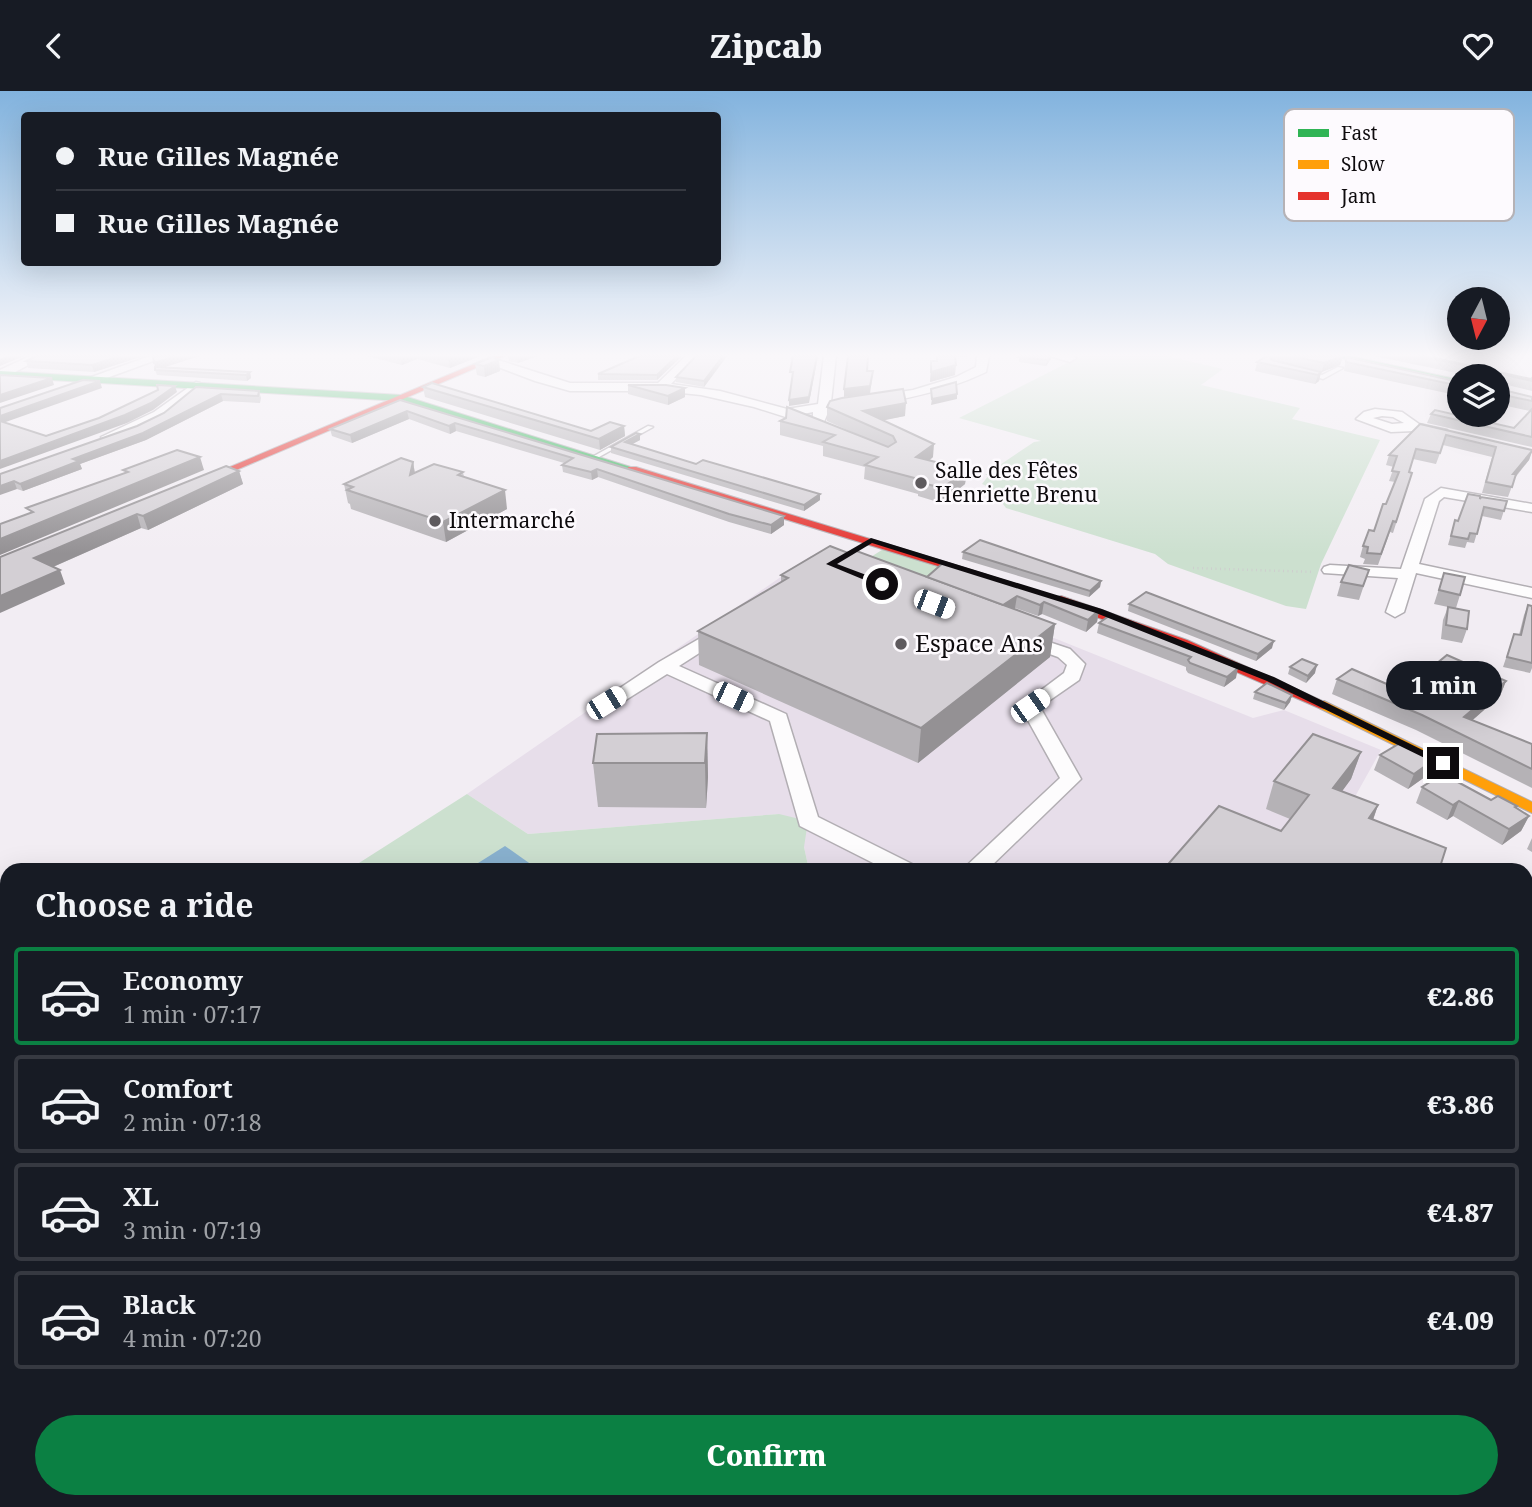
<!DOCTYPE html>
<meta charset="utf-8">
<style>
body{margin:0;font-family:"Noto Serif",serif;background:#242831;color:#f1f3f6;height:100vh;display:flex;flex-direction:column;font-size:26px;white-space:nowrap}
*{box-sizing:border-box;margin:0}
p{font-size:23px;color:#9ea1a6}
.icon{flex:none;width:38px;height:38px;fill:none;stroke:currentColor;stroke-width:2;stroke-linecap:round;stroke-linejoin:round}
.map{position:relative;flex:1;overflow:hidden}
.side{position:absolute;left:0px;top:772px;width:1533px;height:646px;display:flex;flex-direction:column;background:#171b24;border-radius:21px 21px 0 0;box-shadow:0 7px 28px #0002}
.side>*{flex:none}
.guide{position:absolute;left:21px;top:21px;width:700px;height:154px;border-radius:7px;box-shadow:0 7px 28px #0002;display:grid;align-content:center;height:154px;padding:0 35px;background:#171b24}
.needle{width:46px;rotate:187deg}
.tools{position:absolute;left:1447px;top:196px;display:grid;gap:14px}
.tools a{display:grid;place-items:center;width:63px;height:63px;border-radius:50%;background:#171b24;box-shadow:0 7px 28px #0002;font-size:35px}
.end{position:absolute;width:32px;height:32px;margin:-16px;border:9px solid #0e0b0e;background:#fff;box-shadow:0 0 0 4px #fff}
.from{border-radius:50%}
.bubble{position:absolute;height:49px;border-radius:24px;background:#171b24;box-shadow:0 7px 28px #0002;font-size:23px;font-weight:800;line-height:49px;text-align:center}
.car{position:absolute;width:21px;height:42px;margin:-21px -10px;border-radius:9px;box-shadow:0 0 5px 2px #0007;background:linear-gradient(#fff 24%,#345 0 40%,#fff 0 76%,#345 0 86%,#fff 0)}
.guide b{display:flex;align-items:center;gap:24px;height:66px;font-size:26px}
.guide b+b{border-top:2px solid #363941}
.guide i{width:18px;height:18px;background:#f1f3f6}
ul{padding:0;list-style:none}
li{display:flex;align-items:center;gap:21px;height:98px;margin:0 14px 10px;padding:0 21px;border:4px solid #363941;border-radius:7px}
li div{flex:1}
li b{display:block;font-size:26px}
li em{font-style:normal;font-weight:800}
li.selected{border-color:#0b8043}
li>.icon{width:63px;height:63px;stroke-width:1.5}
h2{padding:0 35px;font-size:32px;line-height:84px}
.action{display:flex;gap:14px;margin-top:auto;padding:14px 35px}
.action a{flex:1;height:80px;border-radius:42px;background:#0b8043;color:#fff;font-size:28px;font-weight:800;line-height:80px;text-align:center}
header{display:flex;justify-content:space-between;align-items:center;height:91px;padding:0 35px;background:#171b24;font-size:32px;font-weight:800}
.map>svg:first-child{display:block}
.built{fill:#e7deea}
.green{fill:#cce0cf}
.water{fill:#89b1cf}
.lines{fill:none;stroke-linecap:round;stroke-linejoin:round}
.lane-casing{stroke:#b2aeb3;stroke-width:3}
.street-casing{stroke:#b2aeb3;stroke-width:3}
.fast-casing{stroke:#b2aeb3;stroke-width:2}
.slow-casing{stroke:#b2aeb3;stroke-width:2}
.jam-casing{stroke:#b2aeb3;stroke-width:2}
.path{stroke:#cecece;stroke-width:2.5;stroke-dasharray:1 3.5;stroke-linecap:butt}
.lane{fill:#fdfcfd;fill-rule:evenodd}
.street{fill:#fdfcfd;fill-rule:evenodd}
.fast{fill:#30b455;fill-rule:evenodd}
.slow{fill:#ff9f0a;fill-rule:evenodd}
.jam{fill:#e5322d;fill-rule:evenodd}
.wall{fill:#b5b2b6}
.shaded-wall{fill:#949194}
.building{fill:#d3cfd4;stroke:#949194;stroke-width:2}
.route{fill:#0e0b0e}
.poi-dot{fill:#5e5a5e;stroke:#fdfafe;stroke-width:2.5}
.labels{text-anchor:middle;stroke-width:5;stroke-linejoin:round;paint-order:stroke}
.far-poi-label{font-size:21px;fill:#0e0b0e;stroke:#fdfafe;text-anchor:start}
.poi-label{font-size:24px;fill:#0e0b0e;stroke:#fdfafe;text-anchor:start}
.key{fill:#fdfafe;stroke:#b5b2b6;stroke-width:2}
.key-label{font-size:19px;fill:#0e0b0e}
</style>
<header><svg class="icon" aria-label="back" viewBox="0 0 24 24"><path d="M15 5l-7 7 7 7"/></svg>Zipcab<svg class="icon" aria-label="heart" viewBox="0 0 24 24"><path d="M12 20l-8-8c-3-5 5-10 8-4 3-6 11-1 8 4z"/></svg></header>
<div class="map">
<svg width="1532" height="1416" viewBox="0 0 1532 1416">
<rect width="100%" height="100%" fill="#f2edf3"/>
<polygon class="built" points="811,465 915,491 1253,627 1284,619 1381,659 1342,729 1442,779 809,779 801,742 779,723 528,743 467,703"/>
<g class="green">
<polygon points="1081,265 1167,265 1223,278 1201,294 1300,317 1292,328 1380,349 1321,473 1306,518 1286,515 1168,473 1155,463 1006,417 991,397 982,393 989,384 985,384 1034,351 1041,350 959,327"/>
<polygon points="885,457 946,477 922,494 855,476"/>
<polygon points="467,703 528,743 779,723 808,730 804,756 809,779 348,779"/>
</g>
<polygon class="water" points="505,755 539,779 467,779"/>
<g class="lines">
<defs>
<g id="lane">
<polygon points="1338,276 1343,277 1323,288 1304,282 1307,280 1322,284"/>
<polygon points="648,335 653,336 599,366 594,365"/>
</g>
<g id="street">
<polygon points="30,265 45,265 6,286 0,286 0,279"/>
<polygon points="150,265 167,265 82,296 74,296 72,293"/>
<path d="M686 265H698L671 293 720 300 787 318 818 313 824 265H836L831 311 913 299 956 286 976 276 977 265H989L986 281C936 305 884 312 829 319L824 331 814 335 754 316 701 304 662 300H570L535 290 482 270 492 267 570 292H658ZM813 321V326L803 323Z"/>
<polygon points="1050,265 1074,265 1076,267 1070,271"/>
<path d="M196 291 200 292V298C181 313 128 353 103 349L101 346 154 321Z"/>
<path d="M1375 318 1402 321 1419 333 1447 339 1449 342 1442 346 1414 340 1391 341 1356 328 1364 321ZM1382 325 1393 326 1404 332 1392 333 1373 327Z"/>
<polygon points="1441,397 1532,413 1532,421 1444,406 1439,410 1419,473 1532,497 1532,507 1416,482 1404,521 1395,526 1386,521 1398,487 1324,482 1322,479 1324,476 1330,474 1401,478 1425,408"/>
<polygon points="723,534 732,539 729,543 679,575 786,623 818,726 914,774 917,779 887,779 800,735 770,630 667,583 613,617 599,617 596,613 659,571"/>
<polygon points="1025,543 1070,558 1085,573 1079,589 1040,616 1081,688 987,779 962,779 1060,687 1020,615 1064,582 1067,574 1058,566 1019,552 1016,548"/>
</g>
<g id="fast">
<polygon points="1334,265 1349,265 1460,289 1460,295"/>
<polygon points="0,280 401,304 637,378 628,380 400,310 0,286"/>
</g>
<polygon id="slow" points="1324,610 1532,711 1532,722 1319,617 1317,614"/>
<g id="jam">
<polygon points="493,265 504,265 201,394 192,392"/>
<polygon points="628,376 636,376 987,484 985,487 977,487 628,380"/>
<polygon points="1061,505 1187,549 1331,614 1324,618 1319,617 1177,555 1057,512 1057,506"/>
</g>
</defs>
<use href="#lane" class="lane-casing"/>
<use href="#street" class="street-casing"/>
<use href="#fast" class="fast-casing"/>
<use href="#slow" class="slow-casing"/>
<use href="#jam" class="jam-casing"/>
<polyline class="path" points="1193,477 1314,481"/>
<use href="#lane" class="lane"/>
<use href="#street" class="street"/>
<use href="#fast" class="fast"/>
<use href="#slow" class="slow"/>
<use href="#jam" class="jam"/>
</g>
<g class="wall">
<polygon points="143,265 94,281 28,277 26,270"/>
<polygon points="155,265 199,265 165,276 250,281 251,287 247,290 157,284 155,279"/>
<polygon points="367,265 480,265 450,277 417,268 402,274"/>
<polygon points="508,265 537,265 518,272 509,270"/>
<polygon points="682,265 657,289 598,289 598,283"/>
<polygon points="696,265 727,265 704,296 676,291 676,286"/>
<polygon points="936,265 967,265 967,266 955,266 955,284 930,291 931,270 936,270"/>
<polygon points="1021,265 1051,265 1051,268 1046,275 1019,271 1019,266"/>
<polygon points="1267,265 1343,265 1340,274 1321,281 1319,290 1315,293 1255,280 1257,271"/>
<polygon points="1374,265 1426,265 1531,288 1532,287 1532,300 1499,292 1499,298 1532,306 1532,356 1427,332 1431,323 1514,337 1530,320 1498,313 1498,285 1461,285 1461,283"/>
<polygon points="1346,266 1460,295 1460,305 1344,280"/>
<polygon points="475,273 500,280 485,286 477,284"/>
<polygon points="628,294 685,306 668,314 628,303"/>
<polygon points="196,296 259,300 261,307 260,312 223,310 146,349 80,373 82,378 23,400 17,398 0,383 137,335 164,322"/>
<polygon points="423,296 591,340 624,335 625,345 600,359 425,306"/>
<polygon points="400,309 784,434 771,443 729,431 598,386 592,389 563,381 562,374 564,372 456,340 450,343 409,328 352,352 332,345 330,338"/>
<polygon points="827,316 905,325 883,329 933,366 929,370 967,379 965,393 941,412 918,405 918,403 864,388 865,376 823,365 823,355 780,344 780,330 879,353 827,330"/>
<polygon points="1420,333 1532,359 1532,361 1529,369 1515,387 1508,406 1482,402 1492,366 1443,354 1436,373 1413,368 1409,381 1412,382 1393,442 1390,441 1378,474 1363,473 1365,468 1360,466 1363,455 1374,440 1395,391 1389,390 1394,376 1386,374 1389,364"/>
<polygon points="640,343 640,349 632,353 696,373 820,403 820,409 804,420 611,362 611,356"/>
<polygon points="413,371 415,382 463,381 464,386 507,418 446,451 351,418 350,413 348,412 344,393"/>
<polygon points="239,380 243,393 148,439 141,437 53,476 65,493 0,466"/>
<polygon points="1480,408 1507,410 1501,429 1482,425 1474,452 1467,451 1465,457 1448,454 1455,429 1458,430"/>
<polygon points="963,461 1101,490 1100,496 1089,506 962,468"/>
<polygon points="848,462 927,486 1099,519 1097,531 1086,541 1042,523 1038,525 1015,517 1014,518 1055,533 1050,566 918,672 699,574 698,540 781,491 781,484"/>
<polygon points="1369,479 1359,509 1337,505 1341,491"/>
<polygon points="1444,482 1460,504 1456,517 1467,538 1462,552 1441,548 1443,529 1448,516 1434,513"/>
<polygon points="1129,513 1272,557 1256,570 1128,520"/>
<polygon points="1528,514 1532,515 1532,577 1530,582 1503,576 1514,543 1519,544 1524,524"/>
<polygon points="1109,525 1236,587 1224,596 1188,582 1186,579 1186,576 1097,542 1099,532"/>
<polygon points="1290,576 1315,582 1306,592 1288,583"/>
<polygon points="1337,588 1403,600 1506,590 1500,605 1472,629 1532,653 1532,697 1416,639 1332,603"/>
<polygon points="1255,601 1292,604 1290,611 1284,619 1253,608"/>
<polygon points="707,642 708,686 706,717 598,716 593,672"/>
<polygon points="1361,661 1351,688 1342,700 1378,714 1373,729 1281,740 1290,728 1266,718 1274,690"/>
<polygon points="1380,664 1429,683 1408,698 1374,679"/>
<polygon points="1422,696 1517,715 1516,717 1529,725 1521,740 1502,754 1453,725 1447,729 1416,712"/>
<polygon points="1532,747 1532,761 1527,758"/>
<polygon points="7,794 7,1023 0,1016 0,798"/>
</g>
<g class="shaded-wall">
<polygon points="7,265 24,265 0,275 0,268"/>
<polygon points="121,265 143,265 94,281 92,274"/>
<polygon points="177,265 199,265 156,279 154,272"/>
<polygon points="400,265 416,265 417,268 402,274"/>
<polygon points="448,265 480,265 450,277"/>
<polygon points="517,265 537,265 518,272"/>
<polygon points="677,265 682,265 657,289 657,284"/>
<polygon points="723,265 727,265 704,296 704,290"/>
<polygon points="817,265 818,265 809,312 789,315 789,309"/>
<polygon points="1050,265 1051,265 1051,268 1046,275 1047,269"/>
<polygon points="1343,265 1340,274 1322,281 1324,272"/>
<polygon points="499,269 500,280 485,286 484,275"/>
<polygon points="956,274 955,284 930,291 931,281"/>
<polygon points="873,280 870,303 844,306 844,298"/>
<polygon points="250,281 251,287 247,290 246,284"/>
<polygon points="1321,281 1319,290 1315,293 1318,284"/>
<polygon points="52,287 54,294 0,312 0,304"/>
<polygon points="100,290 102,297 0,333 0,325"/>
<polygon points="175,295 177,301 153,319 127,332 0,378 0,370"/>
<polygon points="685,297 685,306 668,314 668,305"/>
<polygon points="221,303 223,310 146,349 80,373 82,378 23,400 20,393 73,368"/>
<polygon points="957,303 957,308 931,314 932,308"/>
<polygon points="906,312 905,325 866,333 863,320"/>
<polygon points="407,320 409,328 352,352 350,344"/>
<polygon points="455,332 456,340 450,343 449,335"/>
<polygon points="624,335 625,345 600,359 599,348"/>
<polygon points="640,343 640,349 625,357 625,351"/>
<polygon points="934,353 933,366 915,380 916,366"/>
<polygon points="1532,360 1529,369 1509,393 1513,383"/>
<polygon points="200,366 204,379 0,464 0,448"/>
<polygon points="413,371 416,390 410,384"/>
<polygon points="597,378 598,386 592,389 591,381"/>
<polygon points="967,379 965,393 941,412 942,397"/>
<polygon points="239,380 243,393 148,439 143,425"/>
<polygon points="14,390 17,398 0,404 0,395"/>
<polygon points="505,399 507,418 446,451 443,431"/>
<polygon points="820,403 820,409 804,420 804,414"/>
<polygon points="137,423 141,437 39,482 34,467"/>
<polygon points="784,425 784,434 771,443 771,434"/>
<polygon points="60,479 65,493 0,522 0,505"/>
<polygon points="1101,490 1100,496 1089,506 1090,500"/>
<polygon points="1017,505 1015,517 997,528 999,516"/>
<polygon points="1044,511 1042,523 1038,525 1040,514"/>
<polygon points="1099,519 1097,531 1086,541 1088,529"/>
<polygon points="1055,533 1050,566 918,672 921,637"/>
<polygon points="1274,550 1272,557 1256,570 1258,563"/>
<polygon points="1317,574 1315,582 1306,592 1308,585"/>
<polygon points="1238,577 1236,587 1224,596 1227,586"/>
<polygon points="1506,590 1500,605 1458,642 1464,626"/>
<polygon points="1292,604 1290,611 1284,619 1286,612"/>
<polygon points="707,642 708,686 706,717 705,672"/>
<polygon points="1361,661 1351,688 1324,725 1333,697"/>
<polygon points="1435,668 1429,683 1408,698 1414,683"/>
<polygon points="1459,710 1453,725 1447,729 1453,714"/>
<polygon points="1378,714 1368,743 1369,727"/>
<polygon points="1529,725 1521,740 1502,754 1509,738"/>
<polygon points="87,1410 130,1410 124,1416 81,1416"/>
<polygon points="1119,1410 1125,1410 1122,1416 1116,1416"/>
</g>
<g class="building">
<polygon points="36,265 121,265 92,274 26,270"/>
<polygon points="153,265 177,265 154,272"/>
<polygon points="639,265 677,265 657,284 598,283"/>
<polygon points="696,265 723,265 704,290 676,286"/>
<polygon points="793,265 817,265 809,306 789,309 793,281 790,281"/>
<polygon points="848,265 868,265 867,280 873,280 870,295 844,298"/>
<polygon points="937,265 955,265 956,274 931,281 931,270 937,270"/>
<polygon points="1021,265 1050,265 1047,269 1019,266"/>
<polygon points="1267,265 1269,265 1272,269 1321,281 1318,284 1257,271"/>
<polygon points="1292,265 1343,265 1324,272"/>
<polygon points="1418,265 1426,265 1531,288 1532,287 1532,290 1502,283 1499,286 1499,298 1532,306 1532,310 1498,303 1498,285 1465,285 1464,274"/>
<polygon points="492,266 499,269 484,275 475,273"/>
<polygon points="1346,266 1460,291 1460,295 1346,271"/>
<polygon points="155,276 250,281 246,284 155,279"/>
<polygon points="0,284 52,287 0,304"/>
<polygon points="83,289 100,290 0,325 0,317"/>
<polygon points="956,291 957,303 932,308 931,298"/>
<polygon points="432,292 591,340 610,331 624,335 599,348 423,296"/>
<polygon points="157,294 175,295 151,312 125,324 0,370 0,330 46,345 99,327 158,299"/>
<polygon points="628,294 666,294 685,297 668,305"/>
<polygon points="196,296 259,300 258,305 221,303 143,342 73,368 79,370 20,393 14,390 0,395 0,383 137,335 164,322"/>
<polygon points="903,298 906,312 863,320 934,353 916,366 967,379 942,397 919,391 922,389 865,374 878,366 823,351 835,344 780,330 786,327 787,316 888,356 896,351 893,345 827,316 830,310 842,307"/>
<polygon points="400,309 784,425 771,434 729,423 597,378 591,381 562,374 573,367 455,332 449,335 407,320 350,344 330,338"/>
<polygon points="1532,318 1532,346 1431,323 1435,319 1514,337"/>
<polygon points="1420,333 1532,359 1532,360 1513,383 1516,383 1512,396 1486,391 1496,356 1446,344 1440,362 1416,358 1409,381 1412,382 1396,431 1393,430 1381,463 1367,462 1368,456 1363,455 1369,439 1374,440 1383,413 1386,413 1399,381 1392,380 1397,365 1389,364"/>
<polygon points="636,342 640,343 625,351 696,373 703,369 820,403 804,414 611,356"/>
<polygon points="177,359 200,366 0,448 0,433 33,421 26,417 128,381 123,379"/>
<polygon points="401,367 413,371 410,384 434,373 463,381 458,384 505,399 443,431 347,399 353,396 344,393"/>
<polygon points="226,375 239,380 143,425 137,423 34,467 60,479 0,505 0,466"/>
<polygon points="1468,403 1480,405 1480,408 1481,406 1507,410 1504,420 1484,416 1477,443 1470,442 1468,448 1451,445 1455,429 1458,430"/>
<polygon points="980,449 1101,490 1090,500 963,461"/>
<polygon points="830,455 848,462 854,459 1055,533 921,637 698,540 788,487 781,484"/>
<polygon points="944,471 1099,519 1088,529 1044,511 1040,514 1017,505 1003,514 927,486"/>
<polygon points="1349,474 1369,479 1363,495 1341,491"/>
<polygon points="1444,482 1465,486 1460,504 1439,499"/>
<polygon points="1146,501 1274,550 1258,563 1129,513"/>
<polygon points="1528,514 1532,515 1532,572 1507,566 1514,543 1521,544"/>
<polygon points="1448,516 1469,520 1467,538 1446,534"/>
<polygon points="1109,525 1238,577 1227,586 1190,572 1188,569 1191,566 1099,532"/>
<polygon points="1447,564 1506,590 1464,626 1532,653 1532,678 1422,624 1337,588 1352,578 1403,600"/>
<polygon points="1302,568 1317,574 1308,585 1290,576"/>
<polygon points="1267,592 1292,604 1286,612 1255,601"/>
<polygon points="707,642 705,672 593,672 597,643"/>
<polygon points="1313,643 1361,661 1333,697 1378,714 1369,727 1446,757 1439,779 1163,779 1219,715 1281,740 1309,704 1274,690"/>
<polygon points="1402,651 1435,668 1414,683 1380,664"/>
<polygon points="1443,683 1491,709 1498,705 1517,715 1515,716 1529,725 1509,738 1459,710 1453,714 1422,696"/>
<polygon points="44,774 51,779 35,779"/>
<polygon points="7,794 7,1011 0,1005 0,798"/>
<polygon points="7,1132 7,1410 87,1410 81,1416 0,1416 0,1137"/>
<polygon points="559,1410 943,1410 949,1416 554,1416"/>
<polygon points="1010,1410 1119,1410 1116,1416 1006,1416"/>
</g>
<linearGradient id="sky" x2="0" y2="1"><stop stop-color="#82b3de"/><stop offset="0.57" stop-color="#f9f7fa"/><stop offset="1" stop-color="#f9f7fa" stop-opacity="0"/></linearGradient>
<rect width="1532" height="463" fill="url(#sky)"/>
<polygon class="route" points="871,447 1102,518 1274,586 1449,672 1439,674 1267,590 1096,522 872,452 837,473 885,491 885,495 879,495 826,473"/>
<g class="poi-dot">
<circle cx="921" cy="392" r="7"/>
<circle cx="435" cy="430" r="7"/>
<circle cx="901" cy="553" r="7"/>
</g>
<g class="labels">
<g class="far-poi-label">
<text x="935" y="387">Salle des Fêtes<tspan x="935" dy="24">Henriette Brenu</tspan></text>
<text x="449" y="437">Intermarché</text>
</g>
<g class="poi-label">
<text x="915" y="561">Espace Ans</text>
</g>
</g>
<rect x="1284" y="18" width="230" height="112" rx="10" class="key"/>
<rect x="1298" y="38" width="31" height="8" fill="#30b455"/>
<rect x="1298" y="69" width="31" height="9" fill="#ff9f0a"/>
<rect x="1298" y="101" width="31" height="8" fill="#e5322d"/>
<g class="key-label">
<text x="1341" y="49">Fast</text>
<text x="1341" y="80">Slow</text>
<text x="1341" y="112">Jam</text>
</g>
</svg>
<div class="tools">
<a><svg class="needle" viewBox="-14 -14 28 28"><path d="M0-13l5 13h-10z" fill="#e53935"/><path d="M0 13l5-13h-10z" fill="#9ea1a6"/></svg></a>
<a><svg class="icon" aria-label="layers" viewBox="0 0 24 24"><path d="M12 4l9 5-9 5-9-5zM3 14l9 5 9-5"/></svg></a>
</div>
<i class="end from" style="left:882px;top:493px"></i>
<i class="end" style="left:1443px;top:672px"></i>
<div class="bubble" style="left:1386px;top:570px;width:116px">1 min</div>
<i class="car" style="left:934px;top:513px;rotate:111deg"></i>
<i class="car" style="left:733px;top:606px;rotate:115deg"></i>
<i class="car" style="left:606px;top:612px;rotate:58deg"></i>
<i class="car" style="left:1030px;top:615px;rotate:55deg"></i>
<div class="guide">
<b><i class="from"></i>Rue Gilles Magnée</b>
<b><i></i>Rue Gilles Magnée</b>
</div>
<section class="side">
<h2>Choose a ride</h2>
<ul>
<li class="selected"><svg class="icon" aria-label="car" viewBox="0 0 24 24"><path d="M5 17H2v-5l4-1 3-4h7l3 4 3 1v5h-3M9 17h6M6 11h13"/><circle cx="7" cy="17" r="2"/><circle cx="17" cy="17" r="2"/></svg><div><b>Economy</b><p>1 min · 07:17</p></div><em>€2.86</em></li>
<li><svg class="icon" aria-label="car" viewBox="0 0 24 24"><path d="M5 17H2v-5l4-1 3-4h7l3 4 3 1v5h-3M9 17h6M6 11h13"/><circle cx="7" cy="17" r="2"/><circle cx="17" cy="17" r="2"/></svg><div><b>Comfort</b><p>2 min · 07:18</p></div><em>€3.86</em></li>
<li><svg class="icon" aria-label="car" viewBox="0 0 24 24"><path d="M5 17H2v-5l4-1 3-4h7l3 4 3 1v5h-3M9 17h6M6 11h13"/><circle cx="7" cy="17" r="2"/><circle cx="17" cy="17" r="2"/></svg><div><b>XL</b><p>3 min · 07:19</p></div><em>€4.87</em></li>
<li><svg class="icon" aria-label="car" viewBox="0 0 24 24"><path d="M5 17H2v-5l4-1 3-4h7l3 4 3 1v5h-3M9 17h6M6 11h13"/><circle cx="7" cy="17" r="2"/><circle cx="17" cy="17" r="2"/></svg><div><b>Black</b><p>4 min · 07:20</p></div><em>€4.09</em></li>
</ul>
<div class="action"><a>Confirm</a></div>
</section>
</div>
